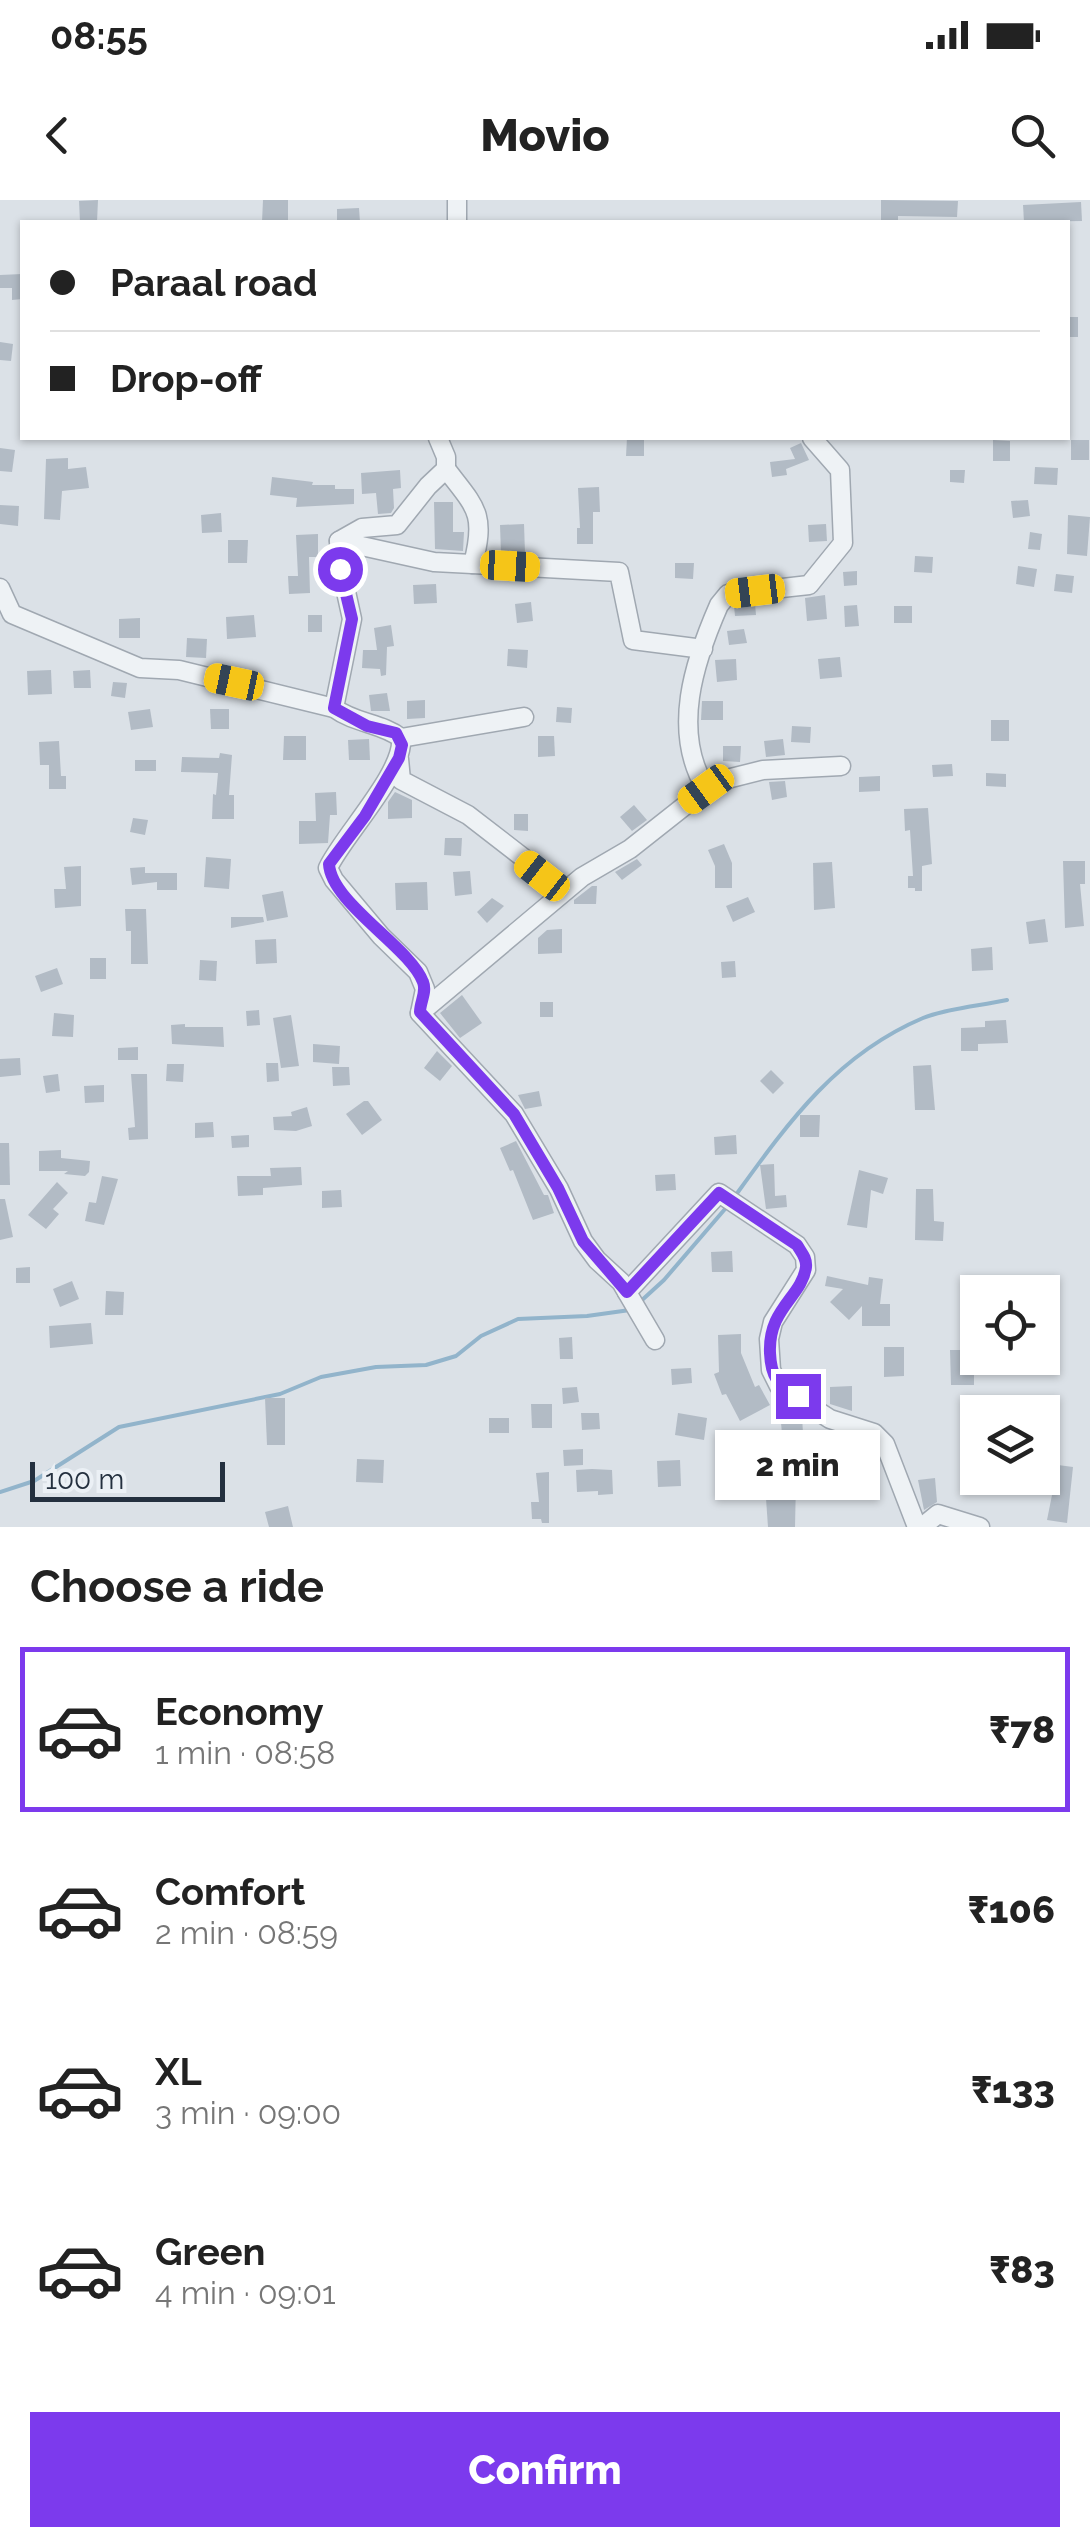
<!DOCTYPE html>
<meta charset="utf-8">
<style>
body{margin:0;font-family:Raleway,sans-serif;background:#f2f2f2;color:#222;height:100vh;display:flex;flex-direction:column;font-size:38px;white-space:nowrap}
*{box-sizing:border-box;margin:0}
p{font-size:32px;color:#767676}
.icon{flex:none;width:55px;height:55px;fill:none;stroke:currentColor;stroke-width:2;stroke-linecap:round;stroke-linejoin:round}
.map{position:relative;height:1327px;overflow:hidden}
.side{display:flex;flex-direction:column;background:#fff;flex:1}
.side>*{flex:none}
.top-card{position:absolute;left:20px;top:20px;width:1050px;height:220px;border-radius:0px;box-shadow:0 2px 8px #0004;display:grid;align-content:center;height:220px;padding:0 30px;background:#fff}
.tools{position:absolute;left:960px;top:1075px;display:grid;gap:20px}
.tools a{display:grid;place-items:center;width:100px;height:100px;border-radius:0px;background:#fff;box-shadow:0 2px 8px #0004;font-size:50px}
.scale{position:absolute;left:30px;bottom:25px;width:195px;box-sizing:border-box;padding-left:10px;border:5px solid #24303f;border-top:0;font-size:28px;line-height:35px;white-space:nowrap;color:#24303f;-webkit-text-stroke:8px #ebf0f5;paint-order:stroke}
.end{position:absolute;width:45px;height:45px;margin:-22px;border:12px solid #7c3aed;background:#fff;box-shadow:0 0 0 5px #fff}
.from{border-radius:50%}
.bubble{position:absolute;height:70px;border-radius:0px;background:#fff;box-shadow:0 2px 8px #0004;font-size:32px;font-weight:800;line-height:70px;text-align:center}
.car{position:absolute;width:30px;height:60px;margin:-30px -15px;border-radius:12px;box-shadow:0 0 8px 2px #0007;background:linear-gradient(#f5c518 24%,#345 0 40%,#f5c518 0 76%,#345 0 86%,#f5c518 0)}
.top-card b{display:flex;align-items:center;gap:35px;height:95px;font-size:38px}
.top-card b+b{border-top:2px solid #e0e0e0}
.top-card i{width:25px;height:25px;background:#222}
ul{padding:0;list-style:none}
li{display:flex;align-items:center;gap:30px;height:165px;margin:0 20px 15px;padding:0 10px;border:5px solid transparent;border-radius:0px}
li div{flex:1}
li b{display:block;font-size:38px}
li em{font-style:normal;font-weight:800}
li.selected{border-color:#7c3aed}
li>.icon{width:90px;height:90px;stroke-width:1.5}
h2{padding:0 30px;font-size:45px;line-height:120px}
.cta{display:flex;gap:20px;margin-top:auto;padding:20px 30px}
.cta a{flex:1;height:115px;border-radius:0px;background:#7c3aed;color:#fff;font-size:40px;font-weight:800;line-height:115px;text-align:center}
.status{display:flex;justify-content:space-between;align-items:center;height:70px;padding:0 50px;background:#fff;direction:ltr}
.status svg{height:28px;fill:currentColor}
header{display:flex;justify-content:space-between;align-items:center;height:130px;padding:0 30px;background:#fff;font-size:45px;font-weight:800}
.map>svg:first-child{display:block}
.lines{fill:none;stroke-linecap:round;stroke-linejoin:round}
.stream{stroke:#92b4cb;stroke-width:4}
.building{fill:#b2bbc5}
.minor-casing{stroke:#a0a8b1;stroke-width:21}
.minor{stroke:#eef2f5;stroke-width:18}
.route{stroke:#7c3aed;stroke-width:12}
</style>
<div class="status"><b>08:55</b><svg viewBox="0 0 49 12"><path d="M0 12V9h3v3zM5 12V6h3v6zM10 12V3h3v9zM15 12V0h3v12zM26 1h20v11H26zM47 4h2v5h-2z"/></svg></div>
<header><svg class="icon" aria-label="back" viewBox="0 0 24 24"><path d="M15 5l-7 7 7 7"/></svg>Movio<svg class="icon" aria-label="search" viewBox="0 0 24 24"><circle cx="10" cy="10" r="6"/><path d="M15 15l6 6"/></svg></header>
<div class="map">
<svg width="1090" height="1327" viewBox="0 0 1090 1327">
<rect width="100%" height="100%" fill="#dbe1e7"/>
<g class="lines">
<g class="stream">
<path d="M738 992C790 920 838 854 923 818 948 808 980 806 1007 800"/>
<polyline points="641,1101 664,1080 725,1009"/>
<polyline points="0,1292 34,1281 119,1227 280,1194 321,1177 376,1167 426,1165 456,1156 481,1136 518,1119 587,1116 630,1110"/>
</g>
</g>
<g class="building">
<polygon points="98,0 97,22 80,22 79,1"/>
<polygon points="263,0 288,0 288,22 262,22"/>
<polygon points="881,0 958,1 957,17 898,16 898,22 881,22"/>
<polygon points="1081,2 1082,21 1024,22 1023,5"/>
<polygon points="359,8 360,22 337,22 337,9"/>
<polygon points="22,74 22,99 12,100 12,88 0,88 0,75"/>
<rect x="1068" y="117" width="10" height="20"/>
<polygon points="0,142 13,144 11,161 0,160"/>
<polygon points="627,238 644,238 644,256 626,256"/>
<polygon points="993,240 1010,241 1010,261 993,261"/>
<rect x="1071" y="240" width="18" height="20"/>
<polygon points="801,243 809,260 786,269 787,275 772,277 770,262 795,259 790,248"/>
<polygon points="0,248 15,250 12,272 0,271"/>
<polygon points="68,258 68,269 86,267 89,288 62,291 60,320 44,319 46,259"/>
<polygon points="1035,267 1058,268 1057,285 1034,284"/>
<polygon points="400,270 401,288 393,289 394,308 391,313 378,314 376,293 362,294 361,273"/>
<polygon points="950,270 965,270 964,283 950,282"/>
<polygon points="272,277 313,282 312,285 335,285 335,289 354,289 354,304 296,307 297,298 270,295"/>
<polygon points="599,287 600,312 593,312 593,344 577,344 577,328 580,328 578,288"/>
<polygon points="1028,300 1030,316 1013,318 1011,301"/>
<polygon points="434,302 453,302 453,332 464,332 463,351 435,349"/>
<polygon points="0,305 19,306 18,326 0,324"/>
<polygon points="221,313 222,332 202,333 201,315"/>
<polygon points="1068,315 1090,317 1087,356 1067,354"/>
<polygon points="524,324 525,353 501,353 500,325"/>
<polygon points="826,324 827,341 809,342 808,325"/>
<polygon points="1030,332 1042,334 1040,350 1028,349"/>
<polygon points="318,334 318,357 309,357 310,393 289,394 288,376 298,376 296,335"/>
<polygon points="228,340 248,340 247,363 228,363"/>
<polygon points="915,356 933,357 932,373 914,372"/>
<polygon points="675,363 694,363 693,379 675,378"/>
<polygon points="1018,366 1037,369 1034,387 1016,384"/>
<polygon points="857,371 857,385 844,386 843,372"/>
<polygon points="1056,374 1074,376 1072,393 1054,391"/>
<polygon points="436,384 437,403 414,404 413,385"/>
<polygon points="825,395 827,419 807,421 805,398"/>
<polygon points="531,402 533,421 517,423 515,404"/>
<polygon points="755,404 756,415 735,416 734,406"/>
<polygon points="857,405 859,426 845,427 844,406"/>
<rect x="894" y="406" width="18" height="17"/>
<polygon points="254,415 256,437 227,439 226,417"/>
<rect x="308" y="415" width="14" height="17"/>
<polygon points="140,418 140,438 119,438 119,419"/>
<polygon points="391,425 394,446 387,447 386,475 381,476 380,469 362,468 363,450 377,450 374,428"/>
<polygon points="744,429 747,443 729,445 727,431"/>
<polygon points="187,438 207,439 206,458 186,457"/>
<polygon points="508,449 528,450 527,468 507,466"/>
<polygon points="840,457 842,477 820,479 818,459"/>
<polygon points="736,459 737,480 717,482 715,460"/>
<polygon points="51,470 52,494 28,495 27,471"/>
<polygon points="90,470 91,488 74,488 73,471"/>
<polygon points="113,482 127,483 125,498 111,496"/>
<polygon points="387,493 390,511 371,511 369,495"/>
<polygon points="425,500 425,518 407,519 407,501"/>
<polygon points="702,501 723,501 723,520 701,520"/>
<polygon points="557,507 572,508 571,523 556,522"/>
<polygon points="150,509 153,527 131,530 128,512"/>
<polygon points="210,509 229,509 229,529 211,529"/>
<rect x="991" y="520" width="18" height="21"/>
<polygon points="792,526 811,527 810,543 791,542"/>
<polygon points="284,536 306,536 306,560 283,560"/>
<polygon points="538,536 554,536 555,556 538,557"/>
<polygon points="369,539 370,560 349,560 348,540"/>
<polygon points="783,539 785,555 766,557 764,541"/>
<polygon points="59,541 61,576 66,576 66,589 49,589 49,565 40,565 39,542"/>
<polygon points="723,546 741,546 740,562 723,561"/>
<polygon points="220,553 232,555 229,595 234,595 234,619 212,619 213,594 216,595 218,573 181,572 182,557 219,558"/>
<rect x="135" y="560" width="21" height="11"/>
<polygon points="952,564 953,576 933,577 932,565"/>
<polygon points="986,573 1006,574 1006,587 986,586"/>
<polygon points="880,576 880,591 859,592 859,577"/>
<polygon points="785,581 787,597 772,600 769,582"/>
<polygon points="336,592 337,615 330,615 328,643 299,644 299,621 316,621 315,593"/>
<polygon points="395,592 412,600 412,618 388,619 388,602"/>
<polygon points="634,605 647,620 632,631 620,617"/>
<polygon points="928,608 932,664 922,666 922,691 915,691 915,688 908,688 908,676 913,676 910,630 905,631 904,609"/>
<polygon points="514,614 528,614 528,631 514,630"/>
<polygon points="133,618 148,620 145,635 130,632"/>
<polygon points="445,638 462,638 461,656 444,655"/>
<polygon points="724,644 732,663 732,688 715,688 715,666 708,650"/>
<polygon points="206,657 231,659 229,689 204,687"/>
<polygon points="637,659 642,665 622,680 615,672"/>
<polygon points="1063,661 1085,661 1085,684 1080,684 1084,726 1065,728"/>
<polygon points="832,662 835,708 814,710 813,663"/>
<polygon points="81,666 81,706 55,708 54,689 66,689 64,667"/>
<polygon points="145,667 145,673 177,673 177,690 157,690 157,682 132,685 130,668"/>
<polygon points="470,671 472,694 455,696 453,672"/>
<polygon points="427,682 428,710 396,710 395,683"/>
<polygon points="592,686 597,686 596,704 574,704 574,700"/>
<polygon points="283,691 288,717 267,721 262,695"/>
<polygon points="748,697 755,712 733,722 726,706"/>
<polygon points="492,698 504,706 487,723 477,712"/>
<polygon points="125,709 146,709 148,764 131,764 131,731 126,731"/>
<polygon points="231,717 263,717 264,722 231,728"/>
<polygon points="1045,719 1048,742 1029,744 1026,722"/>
<polygon points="562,729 562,753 538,754 538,738 547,730"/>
<polygon points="276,739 277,763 256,764 255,740"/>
<polygon points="992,747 993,770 972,771 971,749"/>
<rect x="90" y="758" width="16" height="21"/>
<polygon points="200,760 217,761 216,781 199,780"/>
<polygon points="735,761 736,777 722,778 721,762"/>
<polygon points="57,768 63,784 41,792 35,776"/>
<polygon points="462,795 482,823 460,838 440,813"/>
<rect x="540" y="802" width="13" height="15"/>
<polygon points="259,810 260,825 247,826 246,811"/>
<polygon points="54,813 74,815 73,837 52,836"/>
<polygon points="291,815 299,866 281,868 273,818"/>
<polygon points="1006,820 1008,843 978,844 978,851 961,851 961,828 985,827 985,821"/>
<polygon points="185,824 185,827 223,827 224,847 172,844 171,825"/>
<polygon points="313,844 340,846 339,864 313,862"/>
<polygon points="138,847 138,860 118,860 118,848"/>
<polygon points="437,851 452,866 440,881 424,868"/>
<polygon points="20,858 21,875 0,877 0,859"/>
<polygon points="266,863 278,863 279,881 267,882"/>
<polygon points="167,864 184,864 183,882 166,881"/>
<polygon points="931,865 935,910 915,910 913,866"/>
<polygon points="332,867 349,867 350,885 333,886"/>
<polygon points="771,870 784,883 773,894 760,881"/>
<polygon points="58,874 60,891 46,893 43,876"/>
<polygon points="131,874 147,874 148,939 129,940 128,928 135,927"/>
<polygon points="104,885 104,902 85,903 84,886"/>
<polygon points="539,891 542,906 525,909 518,895"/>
<polygon points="364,901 368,901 382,920 362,935 346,914"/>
<polygon points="307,907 312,926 296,931 274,930 273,917 292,916 291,912"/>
<polygon points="800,915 820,915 819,937 800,937"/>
<polygon points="213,922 214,937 195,938 195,923"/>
<polygon points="249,935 249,947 232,948 231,936"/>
<polygon points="736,935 737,954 715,955 714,937"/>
<polygon points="516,941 544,995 548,995 554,1013 533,1020 513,970 510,971 500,948"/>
<polygon points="0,943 9,943 10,985 0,985"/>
<polygon points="61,950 61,958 90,961 89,972 85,976 64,974 68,971 39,971 39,951"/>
<polygon points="774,964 775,996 786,995 787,1007 766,1009 760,965"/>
<polygon points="301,967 302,985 263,988 263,995 238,996 237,976 271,976 270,968"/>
<polygon points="859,970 888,978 883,994 871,990 867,1028 847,1025"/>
<polygon points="675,974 676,990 656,991 655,975"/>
<polygon points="102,976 118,979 104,1025 85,1021 89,1002 96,1003"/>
<polygon points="57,982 68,993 53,1009 59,1014 46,1029 28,1015"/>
<polygon points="916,989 933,989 934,1021 944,1022 943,1041 915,1040"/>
<polygon points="341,990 342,1007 322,1008 322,991"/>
<polygon points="0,999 5,999 13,1037 0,1040"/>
<polygon points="732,1051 733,1072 712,1072 711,1052"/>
<polygon points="30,1067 30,1083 16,1083 16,1068"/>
<polygon points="827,1076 868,1085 869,1077 883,1079 880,1104 890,1104 890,1126 862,1126 862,1106 849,1120 830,1102 843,1089 825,1086"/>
<polygon points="72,1081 79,1099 60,1107 53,1089"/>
<polygon points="106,1091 124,1092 123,1115 105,1115"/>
<polygon points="91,1123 93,1144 50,1148 49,1126"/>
<polygon points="741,1134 741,1153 755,1187 759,1185 770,1205 740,1221 726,1194 722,1195 714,1174 719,1172 718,1135"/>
<polygon points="572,1137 573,1159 560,1159 559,1138"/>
<polygon points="884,1147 904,1147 904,1176 884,1177"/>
<polygon points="950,1150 974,1150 974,1185 951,1185"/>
<polygon points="691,1168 692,1183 672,1185 671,1169"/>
<polygon points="852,1186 852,1211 830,1204 830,1187"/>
<polygon points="577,1187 579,1202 563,1204 562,1188"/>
<polygon points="265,1198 285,1198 285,1245 267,1245"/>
<polygon points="531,1204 552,1204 552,1228 532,1228"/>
<polygon points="780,1211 794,1211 802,1216 803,1233 782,1234"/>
<polygon points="581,1213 599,1213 600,1229 582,1230"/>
<polygon points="678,1213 707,1218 704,1240 675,1235"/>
<rect x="489" y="1218" width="20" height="15"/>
<polygon points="583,1249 583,1265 564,1266 563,1250"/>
<polygon points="357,1259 384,1260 383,1283 356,1282"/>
<polygon points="680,1260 681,1286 658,1287 657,1261"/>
<polygon points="1058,1265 1073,1267 1067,1323 1047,1320"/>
<polygon points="592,1269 612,1270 613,1294 598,1295 598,1291 577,1292 576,1270"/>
<polygon points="549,1272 549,1323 542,1323 541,1319 532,1319 531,1302 539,1302 536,1273"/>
<polygon points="935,1278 937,1302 924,1310 918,1280"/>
<polygon points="796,1282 795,1327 768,1327 765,1284"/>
<polygon points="288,1306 293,1327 269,1327 265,1312"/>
</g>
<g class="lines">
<defs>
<g id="minor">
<polyline points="457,0 457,22"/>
<path d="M446 269C476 308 486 313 473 364"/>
<polyline points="339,341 434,362 619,372 633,440 703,449"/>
<path d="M0 388 12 414 140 468 179 470 334 508C356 524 382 523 401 538 405 572 342 637 328 668L334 680 381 736 418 772 425 789 420 813 514 914 559 989 583 1041 597 1060 621 1082 655 1140"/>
<polyline points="334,508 352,419 341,369 339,341 362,328 397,325 428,286 446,269 446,257 438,238"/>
<polyline points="401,538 524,517"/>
<polyline points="399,559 401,580 468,615 565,690"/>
<path d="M706 589C671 531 694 462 719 405L728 394 809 385 843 343 840 270 812 238"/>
<polyline points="420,813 582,677 630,649 706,589 731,578 763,570 841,566"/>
<polyline points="627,1092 719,993 797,1045 805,1057 806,1070 773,1122 769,1139 771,1170 779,1186 830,1219 874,1233 885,1244 917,1327"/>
<polyline points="922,1327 938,1314 980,1327"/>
</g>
</defs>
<use href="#minor" class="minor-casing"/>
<use href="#minor" class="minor"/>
</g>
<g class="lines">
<path class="route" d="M340 369 352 419 334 508 367 526 396 533 402 545 399 558 365 616 329 664C331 703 410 747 423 782 427 792 420 802 420 812L514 914 558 988 583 1041 627 1092 719 993 797 1045C801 1052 807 1058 806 1067 802 1097 768 1108 770 1153 771 1176 777 1185 798 1196"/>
</g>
</svg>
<div class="tools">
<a><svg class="icon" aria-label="locate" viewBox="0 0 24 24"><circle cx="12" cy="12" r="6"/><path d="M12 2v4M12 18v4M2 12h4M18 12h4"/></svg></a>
<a><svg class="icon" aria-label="layers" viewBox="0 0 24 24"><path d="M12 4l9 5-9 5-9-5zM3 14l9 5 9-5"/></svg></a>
</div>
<div class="scale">100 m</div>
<i class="end from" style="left:340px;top:369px"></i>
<i class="end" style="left:798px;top:1196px"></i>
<div class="bubble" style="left:715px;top:1230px;width:165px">2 min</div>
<i class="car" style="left:510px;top:366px;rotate:93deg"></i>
<i class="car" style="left:755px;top:391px;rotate:263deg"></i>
<i class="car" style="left:234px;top:482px;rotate:282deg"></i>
<i class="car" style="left:706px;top:589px;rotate:234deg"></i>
<i class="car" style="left:542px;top:676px;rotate:308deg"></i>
<div class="top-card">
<b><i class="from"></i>Paraal road</b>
<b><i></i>Drop-off</b>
</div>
</div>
<section class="side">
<h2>Choose a ride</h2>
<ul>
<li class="selected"><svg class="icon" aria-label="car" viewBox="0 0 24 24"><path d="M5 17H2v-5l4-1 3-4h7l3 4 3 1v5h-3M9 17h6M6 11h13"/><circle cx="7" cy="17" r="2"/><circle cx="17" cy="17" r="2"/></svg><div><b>Economy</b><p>1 min · 08:58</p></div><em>₹78</em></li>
<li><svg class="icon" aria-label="car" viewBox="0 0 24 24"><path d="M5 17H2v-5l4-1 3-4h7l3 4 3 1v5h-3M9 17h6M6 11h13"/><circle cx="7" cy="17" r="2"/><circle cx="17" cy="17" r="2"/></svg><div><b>Comfort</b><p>2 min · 08:59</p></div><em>₹106</em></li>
<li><svg class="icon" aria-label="car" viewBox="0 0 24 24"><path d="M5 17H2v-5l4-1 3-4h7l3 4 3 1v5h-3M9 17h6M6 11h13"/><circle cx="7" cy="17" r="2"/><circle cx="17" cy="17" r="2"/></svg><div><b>XL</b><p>3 min · 09:00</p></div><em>₹133</em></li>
<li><svg class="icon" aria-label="car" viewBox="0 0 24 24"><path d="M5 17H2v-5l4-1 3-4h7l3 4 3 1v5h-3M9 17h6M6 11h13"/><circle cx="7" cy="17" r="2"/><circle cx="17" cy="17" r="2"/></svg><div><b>Green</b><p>4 min · 09:01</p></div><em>₹83</em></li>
</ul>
<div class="cta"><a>Confirm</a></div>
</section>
